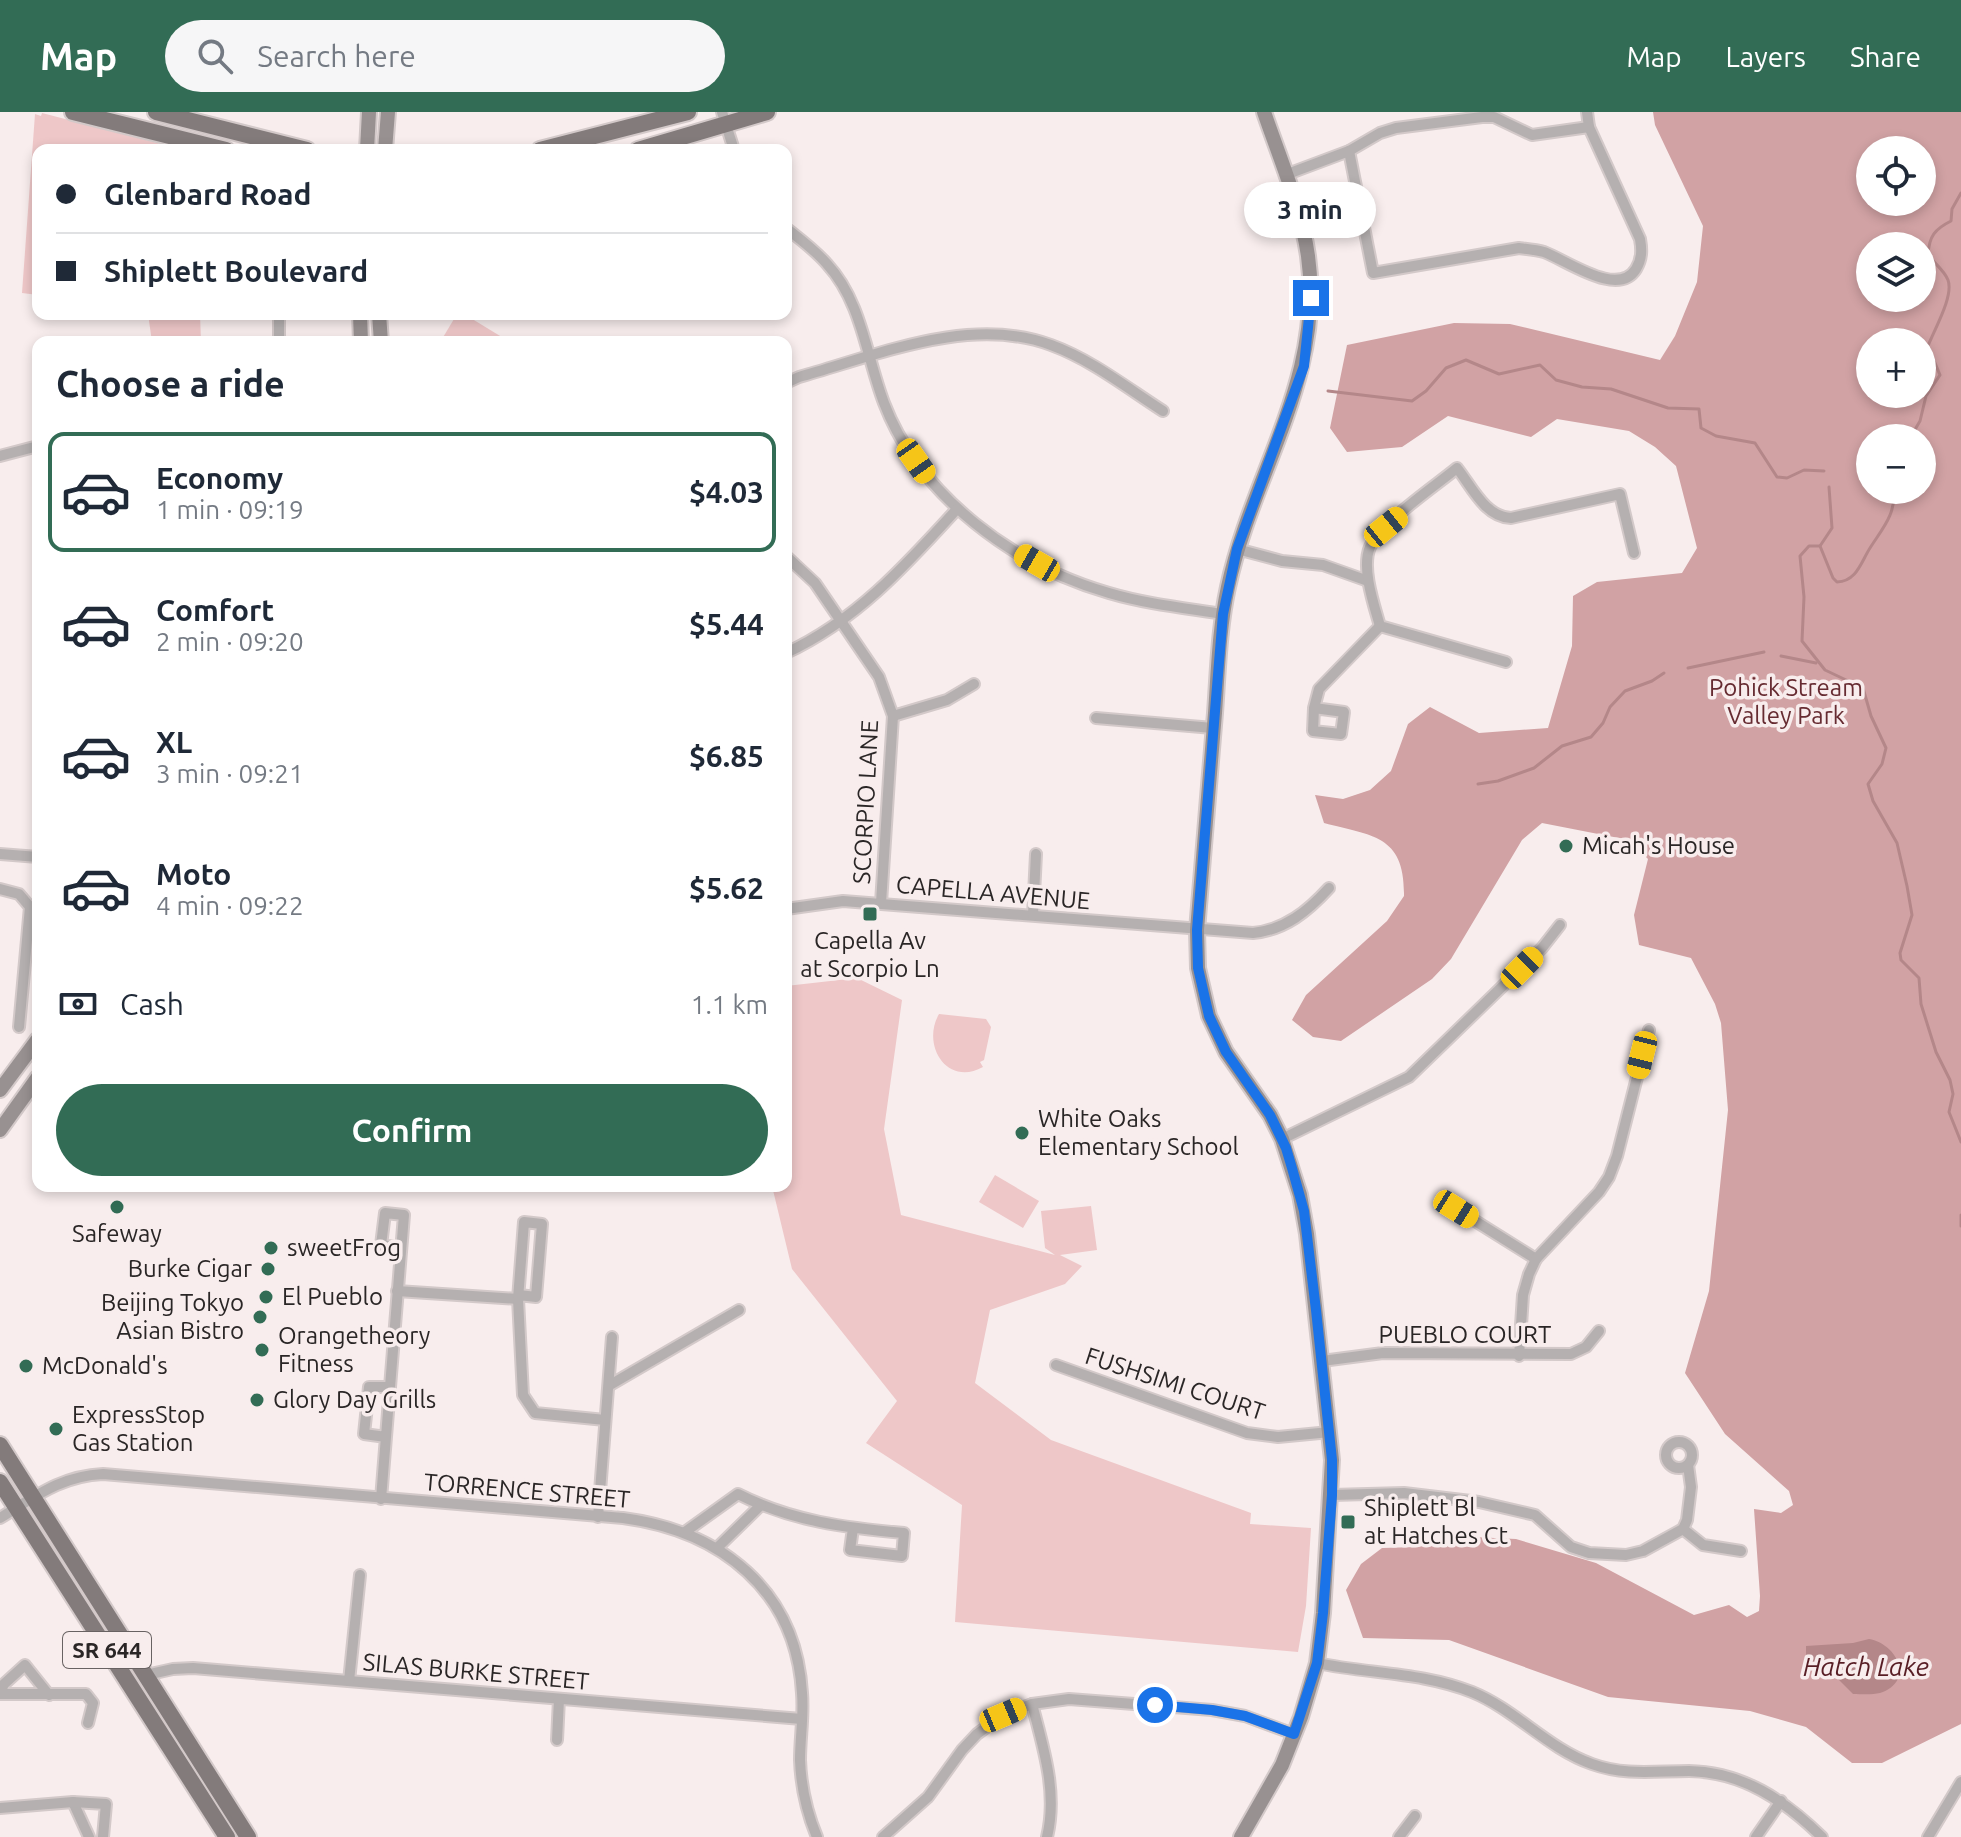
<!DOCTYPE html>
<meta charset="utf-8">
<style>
body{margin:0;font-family:Ubuntu,sans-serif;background:#f6f6f7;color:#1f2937;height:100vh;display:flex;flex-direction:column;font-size:30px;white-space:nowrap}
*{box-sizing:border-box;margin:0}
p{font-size:26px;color:#747a83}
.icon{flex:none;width:44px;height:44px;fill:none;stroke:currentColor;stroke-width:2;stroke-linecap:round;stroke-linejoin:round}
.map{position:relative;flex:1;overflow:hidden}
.side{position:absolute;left:32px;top:224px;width:760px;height:856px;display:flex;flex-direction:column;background:#fff;border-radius:16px;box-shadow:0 4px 12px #0003}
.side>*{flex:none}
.top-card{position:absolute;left:32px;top:32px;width:760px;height:176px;border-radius:16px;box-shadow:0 4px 12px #0003;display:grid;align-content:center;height:176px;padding:0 24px;background:#fff}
.controls{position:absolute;left:1856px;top:24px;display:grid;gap:16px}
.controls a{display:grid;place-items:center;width:80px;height:80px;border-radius:50%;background:#fff;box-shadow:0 4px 12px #0003;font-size:40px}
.end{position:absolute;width:36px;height:36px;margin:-18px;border:10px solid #1a73e8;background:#fff;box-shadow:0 0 0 4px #fff}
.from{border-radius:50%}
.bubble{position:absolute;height:56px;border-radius:28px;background:#fff;box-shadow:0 4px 12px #0003;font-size:26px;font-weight:700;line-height:56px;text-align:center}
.car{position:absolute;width:24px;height:48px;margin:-24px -12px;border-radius:10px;box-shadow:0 0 6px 2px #0007;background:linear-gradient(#f5c518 24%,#345 0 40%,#f5c518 0 76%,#345 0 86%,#f5c518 0)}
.top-card b{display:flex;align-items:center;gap:28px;height:76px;font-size:30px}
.top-card b+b{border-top:2px solid #e0e1e3}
.top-card i{width:20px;height:20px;background:#1f2937}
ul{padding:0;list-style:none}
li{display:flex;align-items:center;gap:24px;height:120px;margin:0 16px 12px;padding:0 8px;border:4px solid transparent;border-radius:16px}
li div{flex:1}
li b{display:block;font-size:30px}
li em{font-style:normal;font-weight:700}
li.current{border-color:#326c55}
li>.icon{width:72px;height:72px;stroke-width:1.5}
h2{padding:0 24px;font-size:36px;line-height:96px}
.pay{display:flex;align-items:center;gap:20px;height:88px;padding:0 24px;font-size:30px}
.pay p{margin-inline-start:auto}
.button{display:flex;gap:16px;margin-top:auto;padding:16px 24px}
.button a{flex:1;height:92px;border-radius:48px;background:#326c55;color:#fff;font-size:32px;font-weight:700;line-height:92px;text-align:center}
header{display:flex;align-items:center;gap:48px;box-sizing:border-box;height:112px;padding:0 40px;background:#326c55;color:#fff}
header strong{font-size:38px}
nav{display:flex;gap:44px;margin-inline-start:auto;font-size:28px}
.search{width:560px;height:72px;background:#f6f6f7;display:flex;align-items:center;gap:20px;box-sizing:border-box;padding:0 28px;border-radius:44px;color:#747a83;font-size:30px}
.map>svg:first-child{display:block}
.green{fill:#eec7c8}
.forest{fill:#d1a2a4;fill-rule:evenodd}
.water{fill:#b48789}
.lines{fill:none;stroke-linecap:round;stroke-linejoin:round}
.stream{stroke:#b48789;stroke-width:3}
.street-casing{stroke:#d3c9c9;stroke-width:14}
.secondary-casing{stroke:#d3c9c9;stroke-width:18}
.primary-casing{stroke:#d3c9c9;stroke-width:20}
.street{stroke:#b5b0b0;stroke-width:10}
.secondary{stroke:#989191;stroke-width:14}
.primary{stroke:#837b7b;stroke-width:16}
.route{stroke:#1a73e8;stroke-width:10}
.poi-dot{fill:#326c55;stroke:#f8eded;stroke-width:3}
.labels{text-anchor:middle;stroke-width:7;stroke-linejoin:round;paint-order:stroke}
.shield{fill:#f8eded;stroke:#686262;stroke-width:2}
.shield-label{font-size:22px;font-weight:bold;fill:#2a2626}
.park-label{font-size:24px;fill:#662b31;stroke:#f8eded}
.street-label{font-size:24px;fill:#2a2626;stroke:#f8eded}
.poi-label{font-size:24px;fill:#2a2626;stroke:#f8eded;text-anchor:start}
.water-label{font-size:26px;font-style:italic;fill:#581e25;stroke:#f8eded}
</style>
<header>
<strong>Map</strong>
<div class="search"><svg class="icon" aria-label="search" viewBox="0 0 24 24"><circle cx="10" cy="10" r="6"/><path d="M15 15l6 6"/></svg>Search here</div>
<nav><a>Map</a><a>Layers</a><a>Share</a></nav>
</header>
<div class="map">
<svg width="1961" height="1725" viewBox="0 0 1961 1725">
<rect width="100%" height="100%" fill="#f8eded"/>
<g class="green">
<polygon points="42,1 184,38 38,38 38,183 22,181 35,2 41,4"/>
<polygon points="148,202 200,202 201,230 152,230"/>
<polygon points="457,202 464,202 510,230 446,230 442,227"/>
<polygon points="857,866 902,888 884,1017 901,1103 1055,1143 1045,1136 1041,1099 1091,1094 1097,1138 1060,1143 1082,1154 1065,1172 990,1198 975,1271 1051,1328 1251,1401 1250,1412 1311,1416 1306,1494 1298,1540 955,1510 962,1393 866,1331 897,1289 792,1157 772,1074 786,1074 786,874"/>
<path d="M939 902 986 907 991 915 984 948 980 950 983 955C947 975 921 933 939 902Z"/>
<polygon points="995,1063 1039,1089 1023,1116 979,1090"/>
</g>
<path class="forest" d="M1653 0H1961V1612L1882 1651H1852L1806 1615 1750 1599 1608 1585 1449 1528 1363 1526 1346 1478 1361 1452 1382 1436 1417 1435 1473 1425 1516 1427 1596 1451 1694 1503 1729 1493 1747 1505 1759 1499 1760 1484 1754 1397 1781 1401 1793 1393 1789 1379 1725 1322 1685 1261 1709 1179 1728 998 1721 911 1715 892 1691 846 1639 833 1634 803 1648 747 1629 728 1542 711 1522 728 1451 847 1432 867 1341 929 1313 925 1292 908 1306 883 1387 809 1404 784C1405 723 1373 724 1324 711L1315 683 1343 687 1370 678 1391 659 1408 612 1430 595 1479 621 1548 616 1572 534 1573 484 1597 470 1682 461 1697 436 1676 354 1655 335 1629 319 1557 307 1531 325 1448 304 1402 335 1347 340 1330 316 1347 233 1454 211 1510 212 1660 248 1675 224 1697 170 1703 114 1655 13ZM1870 38H1922V90H1870ZM1870 134H1922V186H1870ZM1870 230H1922V282H1870ZM1870 326H1922V378H1870Z"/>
<path class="water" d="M1869 1527C1898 1532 1915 1570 1880 1581 1872 1583 1861 1582 1853 1582L1837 1566 1806 1549V1534L1853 1531Z"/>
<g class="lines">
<g class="stream">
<polyline points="1328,279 1412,289 1426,279 1446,256 1466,248 1499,262 1540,253 1556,268 1582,275 1611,277 1668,296 1699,297 1701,316 1716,324 1755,331 1777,365 1787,366 1804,358 1824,359"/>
<path d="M1910 326 1920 309 1926 284 1940 263 1928 234C1934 218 1954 184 1948 168 1944 158 1934 151 1928 143 1929 124 1935 117 1951 109L1952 97 1961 81"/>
<path d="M1893 378C1897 401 1882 417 1870 436 1861 450 1857 469 1837 470L1833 466 1820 434H1809L1800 444 1804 485 1802 529 1825 558 1863 576 1871 604 1886 636 1882 652 1868 672 1873 689 1897 731 1907 774 1912 803 1900 841 1901 848 1919 866 1921 892 1936 940 1950 968 1953 982 1949 1000 1961 1030"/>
<polyline points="1820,434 1832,416 1829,375"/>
<polyline points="1781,544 1816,551"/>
<polyline points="1688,556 1764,540"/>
<polyline points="1478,672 1498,669 1534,656 1562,634 1591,625 1603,611 1610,595 1625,579 1652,569 1664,561"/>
<polyline points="1961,1103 1961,1114"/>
</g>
<defs>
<g id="street">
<polyline points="722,0 734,38"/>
<path d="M1349 39 1373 161 1519 136C1527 137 1537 138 1544 140 1568 149 1618 186 1636 157 1642 147 1642 138 1640 127L1589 15 1587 0"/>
<polyline points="1285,63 1349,39 1380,21 1396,16 1482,5 1494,5 1532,23 1589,15"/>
<path d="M786 116C800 127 815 138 827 152 862 190 866 244 884 291 920 385 1015 454 1109 481 1146 492 1185 496 1223 502"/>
<polyline points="279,202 279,230"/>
<path d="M786 271 799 265C878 243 970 203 1051 233 1092 248 1127 276 1163 299"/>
<polyline points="0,344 38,334"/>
<polyline points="1237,437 1282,449 1323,453 1368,469"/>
<polyline points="786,444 815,471 879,565 893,604 881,791"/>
<path d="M786 541C857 508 906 453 957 397"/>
<path d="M1506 550 1380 514C1374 493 1361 456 1370 435 1383 409 1434 375 1457 356 1472 375 1485 405 1511 406L1620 382 1634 441"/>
<polyline points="1314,596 1344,600 1341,622 1313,619 1314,596 1319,577 1380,514"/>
<polyline points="893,604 947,588 974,572"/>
<polyline points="1096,606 1213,616"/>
<polyline points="0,742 38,745"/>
<polyline points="0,777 19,782 30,795 19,915"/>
<path d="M786 797 843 789 1253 821C1285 818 1308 799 1329 776"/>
<polyline points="1033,803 1036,742"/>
<polyline points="1282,1027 1409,965 1542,836 1560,813"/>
<polyline points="1456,1097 1536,1147"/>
<polyline points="397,1179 518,1187"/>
<polyline points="519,1183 536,1185 542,1112 524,1110 518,1187 523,1283 535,1301 605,1308"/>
<polyline points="1519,1244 1523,1183 1529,1162 1536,1147 1599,1080 1609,1065 1617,1044 1649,918"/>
<polyline points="1322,1249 1383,1241 1571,1242 1586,1235 1599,1219"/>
<polyline points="1056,1253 1247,1321 1278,1325 1330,1320"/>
<polyline points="610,1273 739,1198"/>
<polyline points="390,1275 404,1103 385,1101 381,1133 401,1136"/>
<circle cx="1679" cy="1343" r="13"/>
<polyline points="1332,1383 1404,1381 1479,1390 1535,1403 1571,1435 1589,1441 1626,1443 1643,1439 1683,1417 1687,1408 1691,1375 1688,1353"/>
<polyline points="381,1387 390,1275 369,1275 364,1322 386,1325"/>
<polyline points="598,1405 612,1225"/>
<path d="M0 1406C36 1384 61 1364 103 1362L623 1406C721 1419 796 1478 802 1581 804 1603 800 1626 800 1648 801 1674 807 1701 817 1725"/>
<polyline points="1683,1417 1703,1433 1741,1439"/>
<path d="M685 1420 738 1382C791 1409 846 1416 904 1421L902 1444 850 1438 853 1416"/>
<polyline points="718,1435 761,1393"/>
<path d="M1317 1551C1369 1562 1422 1560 1472 1580 1516 1598 1547 1636 1592 1652 1625 1664 1655 1659 1689 1659 1743 1660 1784 1688 1822 1725"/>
<polyline points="146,1563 173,1557 193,1556 802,1607"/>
<polyline points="349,1569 360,1463"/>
<polyline points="0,1581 4,1572 25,1553 49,1583"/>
<polyline points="0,1582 86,1582 93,1591 88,1611"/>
<path d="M1032 1592C1043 1635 1058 1680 1047 1725"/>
<polyline points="557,1628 559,1587"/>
<polyline points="73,1690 89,1725"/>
<polyline points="0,1696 73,1690 106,1692 103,1725"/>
<polyline points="883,1725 928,1685 962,1638 977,1622 1003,1603 1032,1592 1069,1587 1212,1598 1245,1604 1294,1622"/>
<polyline points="1399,1725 1415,1704"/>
<polyline points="1756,1725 1781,1689"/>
<polyline points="1928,1725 1961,1670"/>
</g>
<g id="secondary">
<polyline points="367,38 369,0"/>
<polyline points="385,38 388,0"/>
<polyline points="360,202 361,230"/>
<polyline points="379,202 381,230"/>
<polyline points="0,978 38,927"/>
<polyline points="0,1018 38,965"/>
<path d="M1241 1725 1282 1653 1301 1605 1317 1551 1323 1501 1332 1348 1307 1122 1300 1083 1282 1027 1270 1003 1226 940 1209 904 1198 856 1197 818C1203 746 1209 674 1215 601 1218 559 1219 516 1228 475 1252 362 1325 265 1308 144 1301 95 1280 47 1264 0"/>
</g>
<g id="primary">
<polyline points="73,0 226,38"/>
<polyline points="156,0 307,38"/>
<polyline points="540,38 688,0"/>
<polyline points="638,38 767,0"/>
<polyline points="0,1333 248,1725"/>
<polyline points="0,1370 227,1725"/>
</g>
</defs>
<use href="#street" class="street-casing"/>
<use href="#secondary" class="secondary-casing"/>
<use href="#primary" class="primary-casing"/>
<use href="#street" class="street"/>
<use href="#secondary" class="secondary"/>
<use href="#primary" class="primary"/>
</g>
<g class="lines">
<polyline class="route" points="1155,1593 1212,1598 1245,1604 1294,1622 1317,1551 1323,1501 1332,1383 1332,1348 1316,1198 1304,1099 1292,1056 1286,1036 1270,1003 1226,940 1209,904 1198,856 1197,818 1223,502 1237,437 1304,254 1311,186"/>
</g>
<g class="poi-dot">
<circle cx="1566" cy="734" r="8"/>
<rect x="862" y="794" width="16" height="16" rx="4"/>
<circle cx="1022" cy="1021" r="8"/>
<circle cx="117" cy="1095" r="8"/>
<circle cx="271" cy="1136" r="8"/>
<circle cx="268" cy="1157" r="8"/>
<circle cx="266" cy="1185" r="8"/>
<circle cx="260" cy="1205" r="8"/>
<circle cx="262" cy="1238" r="8"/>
<circle cx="26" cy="1254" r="8"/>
<circle cx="257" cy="1288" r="8"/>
<circle cx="56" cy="1317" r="8"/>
<rect x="1340" y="1402" width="16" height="16" rx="4"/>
</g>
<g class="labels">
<rect class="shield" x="63" y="1520" width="88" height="36" rx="6"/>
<g class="shield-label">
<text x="107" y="1546">SR 644</text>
</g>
<g class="park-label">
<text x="1786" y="584">Pohick Stream<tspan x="1786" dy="28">Valley Park</tspan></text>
</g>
<g class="street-label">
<text transform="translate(866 690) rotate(-87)" y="8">SCORPIO LANE</text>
<text transform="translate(993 781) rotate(5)" y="8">CAPELLA AVENUE</text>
<text x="1465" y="1231">PUEBLO COURT</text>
<text transform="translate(1175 1272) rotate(18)" y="8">FUSHSIMI COURT</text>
<text transform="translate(527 1379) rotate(5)" y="8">TORRENCE STREET</text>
<text transform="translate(476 1560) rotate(5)" y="8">SILAS BURKE STREET</text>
</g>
<g class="poi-label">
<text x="1582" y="742">Micah's House</text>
<text x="870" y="837" text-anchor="middle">Capella Av<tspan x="870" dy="28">at Scorpio Ln</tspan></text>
<text x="1038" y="1015">White Oaks<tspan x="1038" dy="28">Elementary School</tspan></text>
<text x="117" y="1130" text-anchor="middle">Safeway</text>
<text x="287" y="1144">sweetFrog</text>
<text x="252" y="1165" text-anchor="end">Burke Cigar</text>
<text x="282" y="1193">El Pueblo</text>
<text x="244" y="1199" text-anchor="end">Beijing Tokyo<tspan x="244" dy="28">Asian Bistro</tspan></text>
<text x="278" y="1232">Orangetheory<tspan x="278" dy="28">Fitness</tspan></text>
<text x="42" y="1262">McDonald's</text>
<text x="273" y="1296">Glory Day Grills</text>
<text x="72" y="1311">ExpressStop<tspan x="72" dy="28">Gas Station</tspan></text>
<text x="1364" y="1404">Shiplett Bl<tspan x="1364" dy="28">at Hatches Ct</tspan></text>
</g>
<g class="water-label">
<text x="1866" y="1564">Hatch Lake</text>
</g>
</g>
</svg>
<div class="controls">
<a><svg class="icon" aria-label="locate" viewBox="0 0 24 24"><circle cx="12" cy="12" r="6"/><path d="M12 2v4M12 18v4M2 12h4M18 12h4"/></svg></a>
<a><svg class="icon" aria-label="layers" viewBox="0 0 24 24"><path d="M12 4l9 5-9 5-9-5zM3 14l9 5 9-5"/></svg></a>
<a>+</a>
<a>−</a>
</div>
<i class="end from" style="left:1155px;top:1593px"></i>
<i class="end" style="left:1311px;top:186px"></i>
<div class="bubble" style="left:1244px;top:70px;width:132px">3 min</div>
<i class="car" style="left:916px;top:349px;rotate:145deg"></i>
<i class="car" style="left:1386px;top:415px;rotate:51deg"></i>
<i class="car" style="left:1037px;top:451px;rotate:300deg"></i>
<i class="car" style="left:1522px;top:856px;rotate:45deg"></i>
<i class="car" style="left:1642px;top:943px;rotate:194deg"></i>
<i class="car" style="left:1456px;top:1097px;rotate:122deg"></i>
<i class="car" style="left:1003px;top:1603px;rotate:67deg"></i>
<div class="top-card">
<b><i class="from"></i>Glenbard Road</b>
<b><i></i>Shiplett Boulevard</b>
</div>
<section class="side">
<h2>Choose a ride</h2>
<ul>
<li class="current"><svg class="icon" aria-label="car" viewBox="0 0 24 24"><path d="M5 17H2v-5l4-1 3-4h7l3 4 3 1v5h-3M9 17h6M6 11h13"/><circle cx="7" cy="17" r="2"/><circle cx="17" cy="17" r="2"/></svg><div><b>Economy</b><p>1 min · 09:19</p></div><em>$4.03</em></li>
<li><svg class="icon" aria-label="car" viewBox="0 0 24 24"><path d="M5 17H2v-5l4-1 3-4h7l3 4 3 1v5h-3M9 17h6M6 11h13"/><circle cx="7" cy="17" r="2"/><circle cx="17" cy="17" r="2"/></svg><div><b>Comfort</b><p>2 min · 09:20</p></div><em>$5.44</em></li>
<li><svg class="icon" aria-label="car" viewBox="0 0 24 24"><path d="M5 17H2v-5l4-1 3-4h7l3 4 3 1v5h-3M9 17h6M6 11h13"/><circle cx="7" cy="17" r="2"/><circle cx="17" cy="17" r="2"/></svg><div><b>XL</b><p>3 min · 09:21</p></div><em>$6.85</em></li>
<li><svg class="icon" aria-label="car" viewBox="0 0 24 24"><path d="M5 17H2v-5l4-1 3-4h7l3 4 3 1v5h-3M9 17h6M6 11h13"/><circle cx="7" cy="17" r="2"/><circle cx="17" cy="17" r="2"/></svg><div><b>Moto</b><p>4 min · 09:22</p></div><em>$5.62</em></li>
</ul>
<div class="pay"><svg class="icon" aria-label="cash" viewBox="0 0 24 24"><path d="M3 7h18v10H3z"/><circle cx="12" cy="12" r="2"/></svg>Cash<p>1.1 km</p></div>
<div class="button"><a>Confirm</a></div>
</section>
</div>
